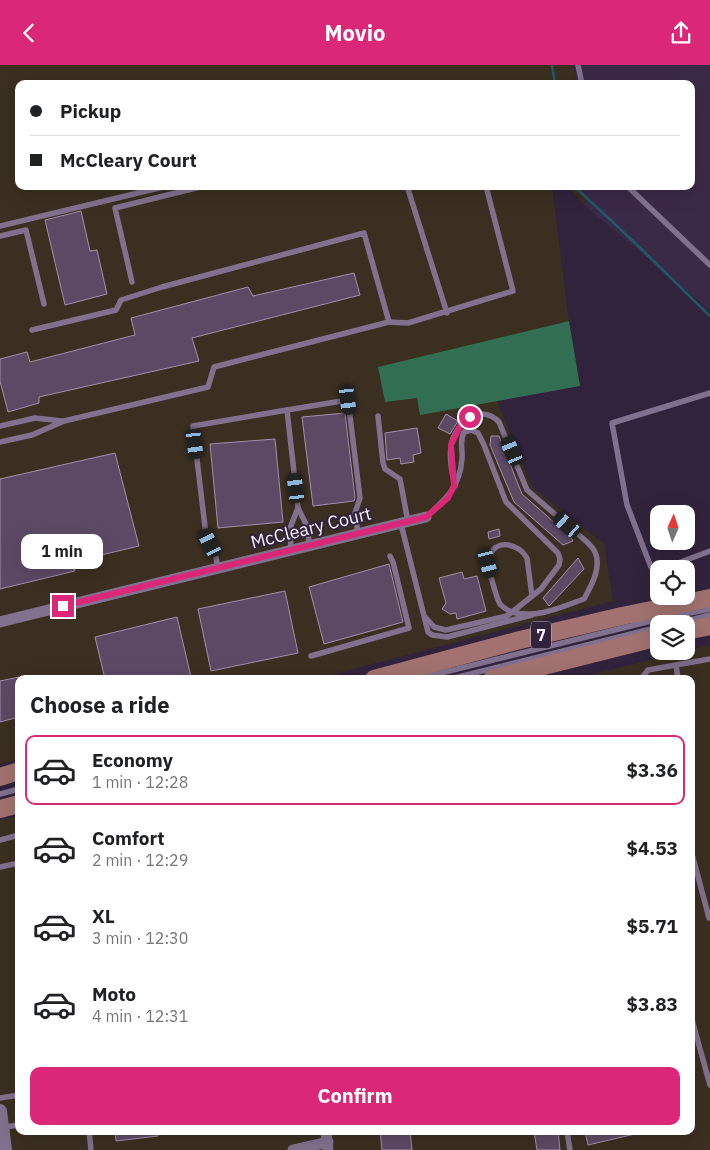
<!DOCTYPE html>
<meta charset="utf-8">
<style>
body{margin:0;font-family:"IBM Plex Sans",sans-serif;background:#f6f6f6;color:#202124;height:100vh;display:flex;flex-direction:column;font-size:19px;white-space:nowrap}
*{box-sizing:border-box;margin:0}
p{font-size:16px;color:#757577}
.icon{flex:none;width:28px;height:28px;fill:none;stroke:currentColor;stroke-width:2;stroke-linecap:round;stroke-linejoin:round}
.map{position:relative;flex:1;overflow:hidden}
.sheet{position:absolute;left:15px;top:610px;width:680px;height:460px;display:flex;flex-direction:column;background:#fff;border-radius:10px;box-shadow:0 5px 20px #0002}
.sheet>*{flex:none}
.hud{position:absolute;left:15px;top:15px;width:680px;height:110px;border-radius:10px;box-shadow:0 5px 20px #0002;display:grid;align-content:center;height:110px;padding:0 15px;background:#fff}
.needle{width:32px;rotate:3deg}
.fabs{position:absolute;left:650px;top:440px;display:grid;gap:10px}
.fabs a{display:grid;place-items:center;width:45px;height:45px;border-radius:10px;background:#fff;box-shadow:0 5px 20px #0002;font-size:25px}
.end{position:absolute;width:22px;height:22px;margin:-11px;border:6px solid #db2777;background:#fff;box-shadow:0 0 0 2px #fff}
.from{border-radius:50%}
.bubble{position:absolute;height:35px;border-radius:10px;background:#fff;box-shadow:0 5px 20px #0002;font-size:16px;font-weight:700;line-height:35px;text-align:center}
.car{position:absolute;width:15px;height:30px;margin:-15px -8px;border-radius:6px;box-shadow:0 0 4px 1px #0007;background:linear-gradient(#222 24%,#8ab4d8 0 40%,#222 0 76%,#8ab4d8 0 86%,#222 0)}
.hud b{display:flex;align-items:center;gap:18px;height:48px;font-size:19px}
.hud b+b{border-top:1px solid #e0e0e0}
.hud i{width:12px;height:12px;background:#202124}
ul{padding:0;list-style:none}
li{display:flex;align-items:center;gap:15px;height:70px;margin:0 10px 8px;padding:0 5px;border:2px solid transparent;border-radius:10px}
li div{flex:1}
li b{display:block;font-size:19px}
li em{font-style:normal;font-weight:700}
li.selected{border-color:#db2777}
li>.icon{width:45px;height:45px;stroke-width:1.5}
h2{padding:0 15px;font-size:22px;line-height:60px}
.cta{display:flex;gap:10px;margin-top:auto;padding:10px 15px}
.cta a{flex:1;height:58px;border-radius:10px;background:#db2777;color:#fff;font-size:20px;font-weight:700;line-height:58px;text-align:center}
header{display:flex;justify-content:space-between;align-items:center;height:65px;padding:0 15px;background:#db2777;color:#fff;font-size:22px;font-weight:700}
.map>svg:first-child{display:block}
.industrial{fill:#3a2f20}
.built{fill:#3b2948}
.forest{fill:#326f52}
.lines{fill:none;stroke-linecap:round;stroke-linejoin:round}
.stream{stroke:#1e5a67;stroke-width:2.5}
.building{fill:#5c4a64;stroke:#a38fac}
.service{stroke:#82718e;stroke-width:5.5}
.minor{stroke:#82718e;stroke-width:11}
.tertiary{stroke:#82718e;stroke-width:14}
.primary{stroke:#a1726f;stroke-width:18}
.route{stroke:#db2777;stroke-width:6}
.labels{text-anchor:middle;stroke-width:4;stroke-linejoin:round;paint-order:stroke}
.shield{fill:#31233b;stroke:#bdb3c4;stroke-width:1}
.shield-label{font-size:16px;font-weight:bold;fill:#f9f1ff}
.street-label{font-size:18px;fill:#f9f1ff;stroke:#31233b}
</style>
<header><svg class="icon" aria-label="back" viewBox="0 0 24 24"><path d="M15 5l-7 7 7 7"/></svg>Movio<svg class="icon" aria-label="share" viewBox="0 0 24 24"><path d="M12 15V3M7 8l5-5 5 5M5 13v7h14v-7"/></svg></header>
<div class="map">
<svg width="710" height="1085" viewBox="0 0 710 1085">
<rect width="100%" height="100%" fill="#31233b"/>
<g class="industrial">
<polygon points="0,0 574,0 576,19 19,19 19,121 552,121 569,256 378,303 417,333 495,331 532,422 604,479 613,536 315,614 19,614 19,694 0,699"/>
<polygon points="568,121 584,121 585,141"/>
<polygon points="710,580 710,1085 0,1085 0,755 19,751 19,1066 691,1066 691,614 574,614"/>
</g>
<polygon class="built" points="574,0 710,0 710,245 585,141 584,121 691,121 691,19 576,19"/>
<polygon class="forest" points="569,256 580,321 420,350 417,333 385,337 378,302"/>
<g class="lines">
<g class="stream">
<polyline points="552,0 555,19"/>
<polyline points="574,121 633,176 710,251"/>
</g>
</g>
<g class="building">
<polygon points="81,146 90,186 97,185 107,229 65,240 45,155"/>
<polygon points="354,208 360,230 192,273 199,296 39,332 39,338 8,347 0,316 0,294 27,287 30,297 135,270 131,253 248,222 253,231"/>
<polygon points="345,348 355,433 354,436 313,441 302,352"/>
<polygon points="446,349 458,356 450,369 438,363"/>
<polygon points="417,363 421,388 413,390 414,397 401,399 400,393 387,395 385,368"/>
<polygon points="491,371 499,371 522,429 571,472 573,476 563,480 514,437 490,380"/>
<polygon points="275,374 283,457 218,463 210,379"/>
<polygon points="115,388 139,481 72,497 75,506 0,524 0,414"/>
<polygon points="499,464 500,471 489,474 488,467"/>
<polygon points="578,493 584,504 549,541 543,533"/>
<polygon points="389,499 403,557 324,579 309,522"/>
<polygon points="462,507 464,514 477,511 486,546 457,554 456,548 450,549 442,544 446,538 439,513"/>
<polygon points="285,526 298,588 211,606 198,544"/>
<polygon points="177,552 191,612 184,614 105,614 95,572"/>
<polygon points="19,612 19,652 0,657 0,616"/>
<polygon points="115,1066 158,1066 158,1071 116,1076"/>
<polygon points="380,1066 410,1066 412,1085 382,1085"/>
<polygon points="534,1066 558,1066 560,1085 537,1085"/>
<polygon points="585,1066 635,1066 635,1069 588,1080"/>
</g>
<g class="lines">
<g class="service">
<polyline points="578,0 582,19"/>
<polyline points="407,121 447,248"/>
<polyline points="627,121 710,200"/>
<polyline points="0,161 163,122"/>
<polyline points="0,171 26,165 44,239"/>
<polyline points="132,217 115,143 204,121"/>
<polyline points="389,257 408,258 513,226 486,121"/>
<polyline points="710,328 612,358 627,440 651,502 670,501 710,486"/>
<polyline points="378,351 383,398 385,404 400,414 408,457"/>
<polyline points="0,361 35,353 62,356"/>
<polyline points="0,377 32,370 64,356 208,322 214,302 389,257 364,168 162,222 121,235 116,245 32,265"/>
<path d="M455 421C452 409 449 394 451 381 454 359 480 337 499 357L527 425 587 477C590 480 594 484 595 487 602 503 591 521 584 534 561 542 537 554 512 547 509 546 502 542 500 539 497 535 488 502 488 498 488 495 489 493 490 490 497 473 519 479 527 493L532 531"/>
<polyline points="401,459 428,567 432,570 447,572 532,550"/>
<polyline points="309,482 308,463 298,443 287,345 348,335 360,433 355,448 358,469"/>
<polyline points="291,486 290,463 298,443"/>
<polyline points="218,503 215,488 206,470 193,361 287,345"/>
<path d="M426 553 434 562 446 565 507 551 541 524 559 500 560 494 558 488 506 437 484 380 478 368 471 365 464 367C459 377 463 383 462 394 460 422 446 434 426 452"/>
<polyline points="674,559 710,550"/>
<polyline points="311,591 409,563 393,497 390,491"/>
<polyline points="676,600 678,614"/>
<polyline points="417,614 647,557 710,544"/>
<polyline points="450,614 659,562"/>
<polyline points="641,614 648,605 710,594"/>
<polyline points="0,729 19,724"/>
<polyline points="0,775 19,770"/>
<polyline points="691,785 709,853"/>
<polyline points="0,802 19,798"/>
<polyline points="691,951 710,1020"/>
<polyline points="18,1014 19,1022"/>
<polyline points="0,1033 19,1030"/>
<polyline points="4,1062 19,1060"/>
<polyline points="89,1066 91,1085"/>
<polyline points="567,1066 570,1085"/>
</g>
<g class="minor">
<polyline points="0,557 426,452"/>
<polyline points="326,1066 328,1085"/>
<polyline points="293,1085 328,1077"/>
</g>
<polyline class="tertiary" points="0,1046 5,1085"/>
<g class="primary">
<polyline points="686,566 710,561"/>
<polyline points="374,614 520,575 622,551 710,533"/>
<polyline points="492,614 659,572"/>
<polyline points="0,712 19,706"/>
<polyline points="0,744 19,739"/>
</g>
</g>
<g class="lines">
<polyline class="route" points="63,541 426,452 448,433 454,421 451,380 460,361 470,352"/>
</g>
<g class="labels">
<rect class="shield" x="531" y="556.5" width="20" height="27" rx="4"/>
<g class="shield-label">
<text x="541" y="576">7</text>
</g>
<g class="street-label">
<text transform="translate(311 463) rotate(-14)" y="6">McCleary Court</text>
</g>
</g>
</svg>
<div class="fabs">
<a><svg class="needle" viewBox="-14 -14 28 28"><path d="M0-13l5 13h-10z" fill="#e53935"/><path d="M0 13l5-13h-10z" fill="#757577"/></svg></a>
<a><svg class="icon" aria-label="locate" viewBox="0 0 24 24"><circle cx="12" cy="12" r="6"/><path d="M12 2v4M12 18v4M2 12h4M18 12h4"/></svg></a>
<a><svg class="icon" aria-label="layers" viewBox="0 0 24 24"><path d="M12 4l9 5-9 5-9-5zM3 14l9 5 9-5"/></svg></a>
</div>
<i class="end from" style="left:470px;top:352px"></i>
<i class="end" style="left:63px;top:541px"></i>
<div class="bubble" style="left:21px;top:469px;width:82px">1 min</div>
<i class="car" style="left:348px;top:335px;rotate:173deg"></i>
<i class="car" style="left:195px;top:379px;rotate:173deg"></i>
<i class="car" style="left:512px;top:386px;rotate:337deg"></i>
<i class="car" style="left:296px;top:423px;rotate:353deg"></i>
<i class="car" style="left:567px;top:460px;rotate:311deg"></i>
<i class="car" style="left:210px;top:478px;rotate:333deg"></i>
<i class="car" style="left:488px;top:498px;rotate:166deg"></i>
<div class="hud">
<b><i class="from"></i>Pickup</b>
<b><i></i>McCleary Court</b>
</div>
<section class="sheet">
<h2>Choose a ride</h2>
<ul>
<li class="selected"><svg class="icon" aria-label="car" viewBox="0 0 24 24"><path d="M5 17H2v-5l4-1 3-4h7l3 4 3 1v5h-3M9 17h6M6 11h13"/><circle cx="7" cy="17" r="2"/><circle cx="17" cy="17" r="2"/></svg><div><b>Economy</b><p>1 min · 12:28</p></div><em>$3.36</em></li>
<li><svg class="icon" aria-label="car" viewBox="0 0 24 24"><path d="M5 17H2v-5l4-1 3-4h7l3 4 3 1v5h-3M9 17h6M6 11h13"/><circle cx="7" cy="17" r="2"/><circle cx="17" cy="17" r="2"/></svg><div><b>Comfort</b><p>2 min · 12:29</p></div><em>$4.53</em></li>
<li><svg class="icon" aria-label="car" viewBox="0 0 24 24"><path d="M5 17H2v-5l4-1 3-4h7l3 4 3 1v5h-3M9 17h6M6 11h13"/><circle cx="7" cy="17" r="2"/><circle cx="17" cy="17" r="2"/></svg><div><b>XL</b><p>3 min · 12:30</p></div><em>$5.71</em></li>
<li><svg class="icon" aria-label="car" viewBox="0 0 24 24"><path d="M5 17H2v-5l4-1 3-4h7l3 4 3 1v5h-3M9 17h6M6 11h13"/><circle cx="7" cy="17" r="2"/><circle cx="17" cy="17" r="2"/></svg><div><b>Moto</b><p>4 min · 12:31</p></div><em>$3.83</em></li>
</ul>
<div class="cta"><a>Confirm</a></div>
</section>
</div>
